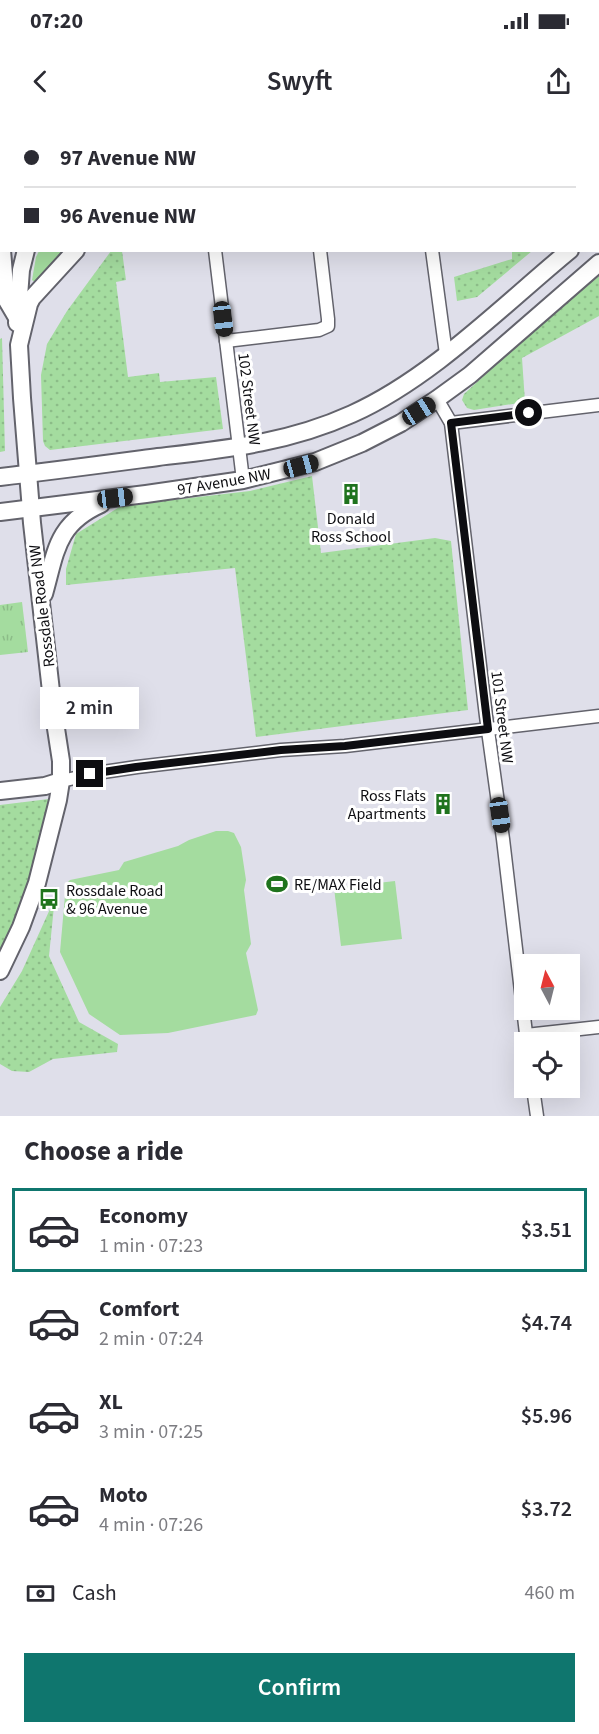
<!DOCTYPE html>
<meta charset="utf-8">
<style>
body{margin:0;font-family:"Source Sans 3",sans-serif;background:#f7f7f7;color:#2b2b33;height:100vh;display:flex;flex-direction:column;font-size:22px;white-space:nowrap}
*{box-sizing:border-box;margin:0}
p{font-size:20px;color:#7c7c81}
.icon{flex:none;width:33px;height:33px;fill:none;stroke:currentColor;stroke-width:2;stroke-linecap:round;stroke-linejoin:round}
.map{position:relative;height:996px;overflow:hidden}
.details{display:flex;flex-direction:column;background:#fff;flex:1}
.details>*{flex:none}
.top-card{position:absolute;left:0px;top:0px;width:600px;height:132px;box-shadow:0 6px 24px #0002;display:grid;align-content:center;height:132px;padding:0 24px;background:#fff}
.needle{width:39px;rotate:353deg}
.fabs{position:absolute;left:514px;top:834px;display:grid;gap:12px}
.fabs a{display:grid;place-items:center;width:66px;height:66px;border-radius:0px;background:#fff;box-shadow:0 6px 24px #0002;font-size:30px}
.end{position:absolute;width:27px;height:27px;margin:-14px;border:8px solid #0d0d11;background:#fff;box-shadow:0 0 0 3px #fff}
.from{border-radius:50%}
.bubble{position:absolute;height:42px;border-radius:0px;background:#fff;box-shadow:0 6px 24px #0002;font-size:20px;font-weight:600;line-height:42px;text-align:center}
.car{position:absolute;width:18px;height:36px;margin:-18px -9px;border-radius:8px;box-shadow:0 0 4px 2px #0007;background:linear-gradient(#222 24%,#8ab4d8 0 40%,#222 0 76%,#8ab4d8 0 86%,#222 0)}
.top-card b{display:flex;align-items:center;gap:21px;height:57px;font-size:22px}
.top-card b+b{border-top:2px solid #e1e1e2}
.top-card i{width:15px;height:15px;background:#2b2b33}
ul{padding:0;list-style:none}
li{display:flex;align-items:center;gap:18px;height:84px;margin:0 12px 9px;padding:0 12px;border:3px solid transparent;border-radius:0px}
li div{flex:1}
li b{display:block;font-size:22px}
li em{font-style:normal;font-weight:600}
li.on{border-color:#0f766e}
li>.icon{width:54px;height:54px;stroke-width:1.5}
h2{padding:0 24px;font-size:27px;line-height:72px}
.pay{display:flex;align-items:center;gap:15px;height:66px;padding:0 24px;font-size:22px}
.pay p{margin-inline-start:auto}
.action{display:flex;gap:12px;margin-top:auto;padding:12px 24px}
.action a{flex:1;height:69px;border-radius:0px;background:#0f766e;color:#fff;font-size:24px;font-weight:600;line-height:69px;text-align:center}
.status{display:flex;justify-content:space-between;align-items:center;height:42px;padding:0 30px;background:#fff;direction:ltr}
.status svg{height:16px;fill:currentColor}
header{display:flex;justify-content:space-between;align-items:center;height:78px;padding:0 24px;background:#fff;font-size:27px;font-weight:600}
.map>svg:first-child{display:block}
.grass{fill:url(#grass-tufts)}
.park{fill:url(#park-dots)}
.garden{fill:#a4dc9f}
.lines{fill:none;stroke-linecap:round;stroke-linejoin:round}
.street-casing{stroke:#63636c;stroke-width:15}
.secondary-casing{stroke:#63636c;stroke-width:20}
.street{stroke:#fff;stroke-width:12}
.secondary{stroke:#fff;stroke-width:16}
.route{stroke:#0d0d11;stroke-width:8}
.labels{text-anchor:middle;stroke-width:6;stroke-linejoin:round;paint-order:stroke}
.street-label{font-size:16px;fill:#0d0d11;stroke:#fff}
.poi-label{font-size:16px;fill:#0d0d11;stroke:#fff;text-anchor:start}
</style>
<div class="status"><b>07:20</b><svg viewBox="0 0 49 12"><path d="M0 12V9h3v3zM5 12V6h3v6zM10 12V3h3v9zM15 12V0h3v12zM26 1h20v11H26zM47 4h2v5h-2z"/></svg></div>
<header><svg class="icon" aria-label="back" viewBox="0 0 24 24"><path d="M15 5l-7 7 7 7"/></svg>Swyft<svg class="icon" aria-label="share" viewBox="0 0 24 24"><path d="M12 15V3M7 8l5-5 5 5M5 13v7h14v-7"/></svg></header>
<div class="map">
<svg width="599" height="996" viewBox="0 0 599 996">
<defs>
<pattern id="grass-tufts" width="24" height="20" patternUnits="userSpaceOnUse" patternTransform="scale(1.5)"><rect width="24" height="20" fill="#a4dc9f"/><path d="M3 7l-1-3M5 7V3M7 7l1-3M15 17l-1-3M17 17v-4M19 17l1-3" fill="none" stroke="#8cbc88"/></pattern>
<pattern id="park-dots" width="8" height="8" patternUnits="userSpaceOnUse" patternTransform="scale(1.5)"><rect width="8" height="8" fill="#a4dc9f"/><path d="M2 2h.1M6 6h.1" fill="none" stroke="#8cbc88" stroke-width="1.8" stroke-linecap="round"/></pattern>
</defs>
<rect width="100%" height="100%" fill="#dfdfea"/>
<g class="grass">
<polygon points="39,131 70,131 38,165 32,160 36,137"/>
<polygon points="22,482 28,532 0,535 0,485"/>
</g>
<g class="park">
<polygon points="111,131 122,131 126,160 116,162 128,257 159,253 160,262 216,257 223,309 50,330 45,326 43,321 41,255 47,224 67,191"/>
<polygon points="512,131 532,131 477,177 457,181 454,157 512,139"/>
<polygon points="599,156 599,196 522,238 525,282 474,290 467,288 462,280 464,274 554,192"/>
<polygon points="2,218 5,331 0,332 0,219"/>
<polygon points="312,356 321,433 435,418 451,421 468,590 256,617 235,448 66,465 66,449 76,414 121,386 250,371"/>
<polygon points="49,679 36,744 15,807 0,836 0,685"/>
<polygon points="56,766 49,836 79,902 118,924 117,932 53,939 29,952 12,951 0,944 0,887 22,851 50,789"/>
</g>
<g class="garden">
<polygon points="216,711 228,711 234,713 241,727 246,760 244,770 251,824 246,833 258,890 256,895 168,913 120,915 89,894 60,832 66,764 70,760 119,750 124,742 178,726 189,720"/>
<polygon points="395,761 402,819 341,826 334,768"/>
</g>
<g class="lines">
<defs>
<g id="street">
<polyline points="414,0 414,2"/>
<polyline points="354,2 367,0"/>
<polyline points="215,130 243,360"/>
<polyline points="432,130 446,234"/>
<polyline points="226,221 319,210 328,206 328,199 320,130"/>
<polyline points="437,279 451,303 486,596 503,719 527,922"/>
<polyline points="451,303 599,285"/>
<polyline points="61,661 103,652 137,647 281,630 345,626 599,596"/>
<polyline points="526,915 599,907"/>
<polyline points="533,968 537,996"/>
</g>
<g id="secondary">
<polyline points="89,2 90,0"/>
<polyline points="188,2 189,0"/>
<polyline points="598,109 599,109"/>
<polyline points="2,130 6,179 16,196"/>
<polyline points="17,203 21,150 26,130"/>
<path d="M0 357C53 351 105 344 158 337 227 329 288 323 352 294 432 258 503 185 570 130"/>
<polyline points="0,392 146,374 243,360 315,342 362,323 401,303 437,279 470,255 599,143"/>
<path d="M44 474C56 432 56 404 101 384"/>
<polyline points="0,671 45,666 61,661"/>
<polyline points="0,851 21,807 37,763 58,680 61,661 61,641 53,589 32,403 22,278 19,225 29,184 32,178 76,130"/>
</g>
</defs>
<use href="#street" class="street-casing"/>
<use href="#secondary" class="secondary-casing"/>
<use href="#street" class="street"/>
<use href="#secondary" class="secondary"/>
</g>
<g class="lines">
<polyline class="route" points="90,654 136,647 281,630 345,626 488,609 451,303 529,293"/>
</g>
<defs>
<symbol id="building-bare" viewBox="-9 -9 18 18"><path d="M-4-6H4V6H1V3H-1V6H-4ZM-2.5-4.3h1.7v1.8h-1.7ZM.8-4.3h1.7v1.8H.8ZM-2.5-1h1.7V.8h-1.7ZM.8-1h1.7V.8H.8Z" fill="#1f731d" stroke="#fff" stroke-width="2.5" paint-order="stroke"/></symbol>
<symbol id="stadium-bare" viewBox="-9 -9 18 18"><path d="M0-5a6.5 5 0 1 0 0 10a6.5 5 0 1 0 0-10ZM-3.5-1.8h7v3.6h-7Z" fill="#1f731d" stroke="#fff" stroke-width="2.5" paint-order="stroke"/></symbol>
<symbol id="bus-bare" viewBox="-9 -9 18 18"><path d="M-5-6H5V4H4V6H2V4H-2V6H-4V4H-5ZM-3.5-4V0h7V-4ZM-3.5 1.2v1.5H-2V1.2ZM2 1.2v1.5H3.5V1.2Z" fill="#1f731d" stroke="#fff" stroke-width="2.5" paint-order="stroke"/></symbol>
</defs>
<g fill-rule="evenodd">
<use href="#building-bare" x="336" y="359" width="30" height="30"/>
<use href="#building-bare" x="428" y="669" width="30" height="30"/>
<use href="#stadium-bare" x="262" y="749" width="30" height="30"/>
<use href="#bus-bare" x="34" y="764" width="30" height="30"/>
</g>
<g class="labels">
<g class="street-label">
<text transform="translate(250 279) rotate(83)" y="6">102 Street NW</text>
<text transform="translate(224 361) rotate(-10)" y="6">97 Avenue NW</text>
<text transform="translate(41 486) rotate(-97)" y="6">Rossdale Road NW</text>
<text transform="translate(503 597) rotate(83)" y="6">101 Street NW</text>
</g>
<g class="poi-label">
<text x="351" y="404" text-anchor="middle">Donald<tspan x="351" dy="18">Ross School</tspan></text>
<text x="426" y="681" text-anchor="end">Ross Flats<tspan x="426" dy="18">Apartments</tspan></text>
<text x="294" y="770">RE/MAX Field</text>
<text x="66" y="776">Rossdale Road<tspan x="66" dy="18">&amp; 96 Avenue</tspan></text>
</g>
</g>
</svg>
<div class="fabs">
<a><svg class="needle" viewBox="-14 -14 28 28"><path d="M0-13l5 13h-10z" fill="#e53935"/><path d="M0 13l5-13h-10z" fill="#7c7c81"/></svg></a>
<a><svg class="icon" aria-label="locate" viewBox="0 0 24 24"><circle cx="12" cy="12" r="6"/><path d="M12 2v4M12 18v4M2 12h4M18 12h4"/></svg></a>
</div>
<i class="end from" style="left:529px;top:293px"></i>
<i class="end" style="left:90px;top:654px"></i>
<div class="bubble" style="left:40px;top:567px;width:99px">2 min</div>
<i class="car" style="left:223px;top:199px;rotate:173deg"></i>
<i class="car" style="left:419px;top:291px;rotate:58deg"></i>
<i class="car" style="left:301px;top:346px;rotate:75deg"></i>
<i class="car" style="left:115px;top:378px;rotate:83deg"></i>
<i class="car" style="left:500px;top:695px;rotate:172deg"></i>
<div class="top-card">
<b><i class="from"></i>97 Avenue NW</b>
<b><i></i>96 Avenue NW</b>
</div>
</div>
<section class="details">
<h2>Choose a ride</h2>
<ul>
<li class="on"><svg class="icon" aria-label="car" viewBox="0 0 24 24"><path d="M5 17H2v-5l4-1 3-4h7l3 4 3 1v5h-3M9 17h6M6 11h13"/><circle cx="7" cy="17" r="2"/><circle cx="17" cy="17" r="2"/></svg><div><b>Economy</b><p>1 min · 07:23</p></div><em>$3.51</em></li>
<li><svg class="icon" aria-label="car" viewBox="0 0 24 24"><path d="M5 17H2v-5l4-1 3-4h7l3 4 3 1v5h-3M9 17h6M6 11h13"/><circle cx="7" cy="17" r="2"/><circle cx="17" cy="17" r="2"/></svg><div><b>Comfort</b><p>2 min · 07:24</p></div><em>$4.74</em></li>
<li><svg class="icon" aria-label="car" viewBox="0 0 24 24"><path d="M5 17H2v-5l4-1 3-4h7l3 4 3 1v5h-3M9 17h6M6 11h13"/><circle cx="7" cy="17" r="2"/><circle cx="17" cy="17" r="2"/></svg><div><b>XL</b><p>3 min · 07:25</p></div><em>$5.96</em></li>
<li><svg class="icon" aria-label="car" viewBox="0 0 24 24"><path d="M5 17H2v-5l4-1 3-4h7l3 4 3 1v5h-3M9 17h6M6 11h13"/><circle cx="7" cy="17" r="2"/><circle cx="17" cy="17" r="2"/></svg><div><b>Moto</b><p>4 min · 07:26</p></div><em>$3.72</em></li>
</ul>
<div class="pay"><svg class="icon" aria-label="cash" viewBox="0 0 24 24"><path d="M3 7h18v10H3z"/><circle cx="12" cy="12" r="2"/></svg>Cash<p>460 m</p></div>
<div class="action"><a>Confirm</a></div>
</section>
